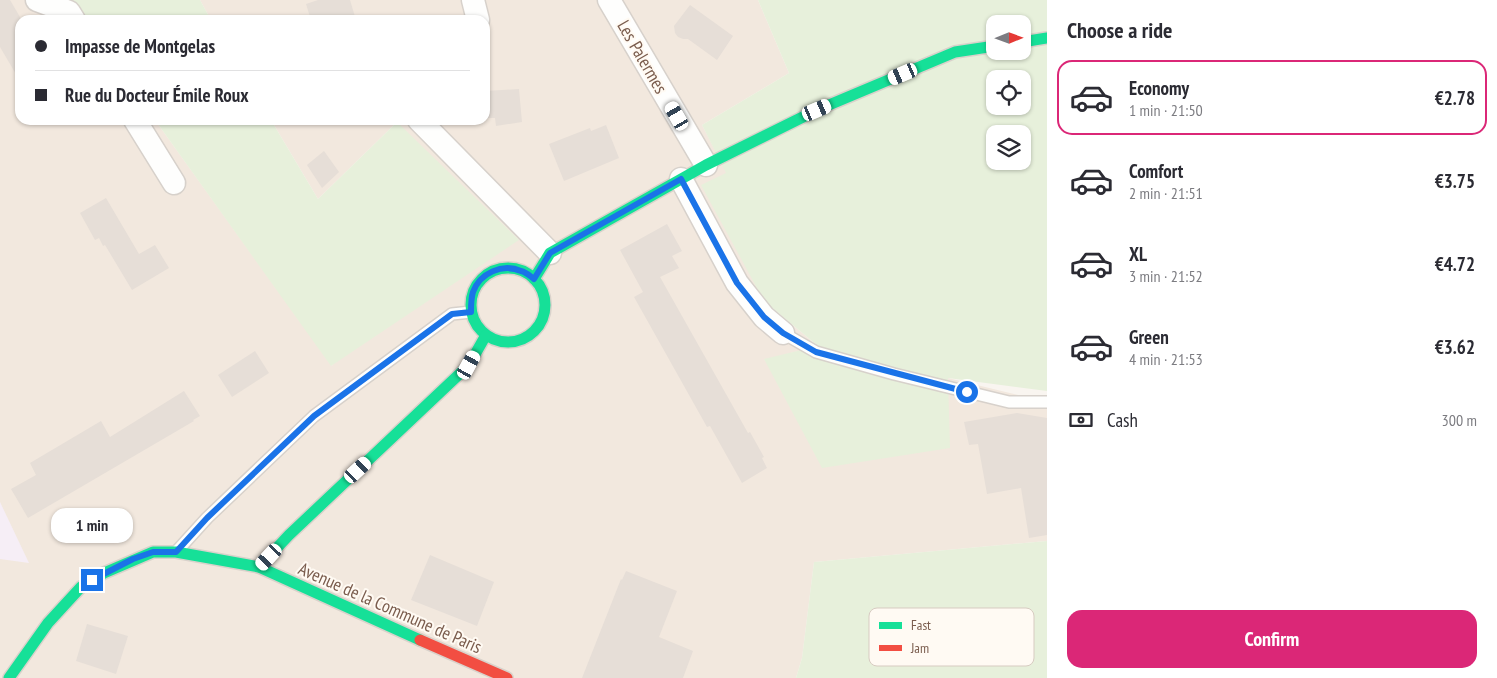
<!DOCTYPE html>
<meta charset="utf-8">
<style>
body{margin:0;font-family:"PT Sans Narrow",sans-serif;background:#f2f2f3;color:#2b2b33;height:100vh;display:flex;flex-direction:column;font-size:19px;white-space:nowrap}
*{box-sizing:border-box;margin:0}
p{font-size:16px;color:#7c7c81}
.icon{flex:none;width:28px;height:28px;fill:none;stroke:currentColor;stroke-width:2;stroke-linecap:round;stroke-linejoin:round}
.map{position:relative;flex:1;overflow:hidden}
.side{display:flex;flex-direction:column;background:#fff;width:450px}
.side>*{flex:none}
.banner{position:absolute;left:15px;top:15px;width:475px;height:110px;border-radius:15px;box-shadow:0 1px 4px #0004;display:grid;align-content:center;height:110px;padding:0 20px;background:#fff}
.needle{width:32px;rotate:89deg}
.tools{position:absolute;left:986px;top:15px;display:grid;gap:10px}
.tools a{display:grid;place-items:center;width:45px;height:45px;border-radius:10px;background:#fff;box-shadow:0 1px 4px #0004;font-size:25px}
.end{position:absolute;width:22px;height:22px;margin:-11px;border:6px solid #1a73e8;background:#fff;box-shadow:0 0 0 2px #fff}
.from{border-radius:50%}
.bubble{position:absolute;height:35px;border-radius:15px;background:#fff;box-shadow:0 1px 4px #0004;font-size:16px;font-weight:700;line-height:35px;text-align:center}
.car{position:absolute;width:15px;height:30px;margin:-15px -8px;border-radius:6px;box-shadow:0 0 4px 1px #0007;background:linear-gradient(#fff 24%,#345 0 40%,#fff 0 76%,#345 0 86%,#fff 0)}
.banner b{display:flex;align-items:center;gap:18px;height:48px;font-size:19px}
.banner b+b{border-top:1px solid #e1e1e2}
.banner i{width:12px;height:12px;background:#2b2b33}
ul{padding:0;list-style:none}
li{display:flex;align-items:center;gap:15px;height:75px;margin:0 10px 8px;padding:0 10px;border:2px solid transparent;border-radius:15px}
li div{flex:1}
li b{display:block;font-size:19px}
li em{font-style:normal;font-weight:700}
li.current{border-color:#db2777}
li>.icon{width:45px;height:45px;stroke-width:1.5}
h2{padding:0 20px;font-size:22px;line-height:60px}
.pay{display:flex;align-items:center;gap:12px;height:55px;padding:0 20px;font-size:19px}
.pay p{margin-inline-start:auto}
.button{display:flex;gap:10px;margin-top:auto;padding:10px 20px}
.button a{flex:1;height:58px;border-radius:15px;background:#db2777;color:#fff;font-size:20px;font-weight:700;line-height:58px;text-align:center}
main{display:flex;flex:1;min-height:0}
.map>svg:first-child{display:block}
.residential{fill:#f2e8de}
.education{fill:#f6eef6}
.green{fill:#e7f0db;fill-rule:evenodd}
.building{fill:#e6ded7}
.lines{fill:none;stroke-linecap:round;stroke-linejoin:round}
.lane-casing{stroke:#d7d1cb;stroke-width:14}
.street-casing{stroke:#d7d1cb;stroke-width:25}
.fast-casing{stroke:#d9d2cb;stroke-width:14}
.jam-casing{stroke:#d9d2cb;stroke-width:14}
.lane{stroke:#fefefd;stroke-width:11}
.street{stroke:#fefefd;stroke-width:22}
.fast{stroke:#16e098;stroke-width:11}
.jam{stroke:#f24e42;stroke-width:11}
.route{stroke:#1a73e8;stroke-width:6}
.labels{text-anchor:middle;stroke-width:4;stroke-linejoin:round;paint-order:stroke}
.street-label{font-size:18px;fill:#7a5c4d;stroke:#fffaf3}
.key{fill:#fffaf3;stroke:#d7cbc1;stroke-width:1}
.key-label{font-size:14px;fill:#7a5c4d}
</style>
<main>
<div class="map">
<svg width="1047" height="678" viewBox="0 0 1047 678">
<rect width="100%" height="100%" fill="#f9f5f0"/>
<polygon class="residential" points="0,0 69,0 83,20 20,20 20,120 155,120 332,366 397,122 318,199 271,120 485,120 485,20 211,20 200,0 758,0 789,73 702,125 727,173 764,301 818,346 764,360 948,378 1047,402 1047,541 814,562 802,658 796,678 0,678"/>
<polygon class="education" points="0,502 29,563 0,559"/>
<g class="green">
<polygon points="69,0 200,0 211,20 83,20"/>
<path d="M758 0H1047V391L948 378 950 448 822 468 764 359 818 346 764 301 701 185 726 173 702 125 789 73ZM995 24H1022V51H995ZM995 79H1022V106H995ZM995 134H1022V161H995Z"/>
<polygon points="155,120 271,120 318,199 397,122 519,240 331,366"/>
<polygon points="1047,541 1047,678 796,678 802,658 814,562"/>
</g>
<g class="building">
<polygon points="0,0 10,0 20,17 20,81 0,47"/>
<polygon points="318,0 350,0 356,20 311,20 306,4"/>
<polygon points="690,5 733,36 717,60 688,39 683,39 678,37 675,33 674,26"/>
<polygon points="519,89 522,122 496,126 495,118 485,118 485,91"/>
<polygon points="606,125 619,158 564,181 549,144 590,128 591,131"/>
<polygon points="324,151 339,172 322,188 307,165"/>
<polygon points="106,198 139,254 155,245 169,268 132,290 105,245 103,246 99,238 95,240 80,213"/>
<polygon points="667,224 682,251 672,256 679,268 660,277 748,433 750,432 764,457 762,458 767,468 742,483 710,426 707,427 634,297 643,292 620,250"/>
<polygon points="255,351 269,373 232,397 218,375"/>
<polygon points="184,391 200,416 193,420 194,421 28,518 11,489 36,475 30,463 101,421 110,437"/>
<polygon points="1017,413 1047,418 1047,535 1029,538 1021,488 987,494 978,444 969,445 964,422"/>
<polygon points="430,555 494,582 477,626 411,600"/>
<polygon points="626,571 677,591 659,637 693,651 683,678 582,678 621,579 622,580"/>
<polygon points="87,624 128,636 116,674 76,661"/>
</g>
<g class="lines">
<defs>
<g id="lane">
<polyline points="783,333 816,352 894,374 1009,402 1047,402"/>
<polyline points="177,551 207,518 314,416 452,314 471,312"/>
</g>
<g id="street">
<polyline points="37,0 69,12 74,20"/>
<polyline points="473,0 478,20"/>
<polyline points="609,0 706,165"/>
<polyline points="135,120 174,183"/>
<polyline points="419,120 550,253"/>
<polyline points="681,179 737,283 764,317 783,333"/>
</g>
<g id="fast">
<polyline points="1022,42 1047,38"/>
<circle cx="508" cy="305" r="37"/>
<polyline points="534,279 550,253 706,165 817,110 955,52 995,46"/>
<polyline points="259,567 289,535 469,365 486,335"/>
<polyline points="9,678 48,623 81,587 104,573 153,552 176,552 259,567 420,640"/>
</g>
<polyline id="jam" points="420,640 507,678"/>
</defs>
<use href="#lane" class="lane-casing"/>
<use href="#street" class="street-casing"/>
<use href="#fast" class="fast-casing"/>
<use href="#jam" class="jam-casing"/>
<use href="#lane" class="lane"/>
<use href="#street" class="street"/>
<use href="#fast" class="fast"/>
<use href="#jam" class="jam"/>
</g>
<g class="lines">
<path class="route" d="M92 580 133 559 153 552H176L207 518 314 416 452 314 471 312C471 306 471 298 473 292 480 273 502 263 521 271 526 272 530 276 534 279L550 253 681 179 737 283 764 317 783 333 816 352 967 392"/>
</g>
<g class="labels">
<g class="street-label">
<text transform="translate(642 57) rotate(60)" y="6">Les Palermes</text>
<text transform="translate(390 608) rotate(24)" y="6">Avenue de la Commune de Paris</text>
</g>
</g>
<rect x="869" y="608" width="165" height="58" rx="8" class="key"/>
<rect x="879" y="622" width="23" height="7" fill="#16e098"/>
<rect x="879" y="645" width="23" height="6" fill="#f24e42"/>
<g class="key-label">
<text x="911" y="630">Fast</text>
<text x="911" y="653">Jam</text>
</g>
</svg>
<div class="tools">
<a><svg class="needle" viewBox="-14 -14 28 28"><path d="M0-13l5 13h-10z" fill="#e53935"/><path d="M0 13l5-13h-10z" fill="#7c7c81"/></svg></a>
<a><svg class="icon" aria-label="locate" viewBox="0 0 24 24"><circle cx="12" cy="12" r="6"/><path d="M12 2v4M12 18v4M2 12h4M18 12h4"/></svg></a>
<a><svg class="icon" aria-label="layers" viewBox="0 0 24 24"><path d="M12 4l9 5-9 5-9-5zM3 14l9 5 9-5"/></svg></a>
</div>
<i class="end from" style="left:967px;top:392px"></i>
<i class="end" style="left:92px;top:580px"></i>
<div class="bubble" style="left:51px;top:508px;width:82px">1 min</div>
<i class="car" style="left:903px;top:74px;rotate:247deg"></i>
<i class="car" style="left:817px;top:110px;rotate:67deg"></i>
<i class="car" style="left:677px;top:116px;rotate:330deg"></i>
<i class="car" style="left:469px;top:365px;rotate:29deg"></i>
<i class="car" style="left:358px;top:470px;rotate:47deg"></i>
<i class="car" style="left:269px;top:557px;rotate:223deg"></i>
<div class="banner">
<b><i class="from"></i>Impasse de Montgelas</b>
<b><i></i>Rue du Docteur Émile Roux</b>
</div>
</div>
<section class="side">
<h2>Choose a ride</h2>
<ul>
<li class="current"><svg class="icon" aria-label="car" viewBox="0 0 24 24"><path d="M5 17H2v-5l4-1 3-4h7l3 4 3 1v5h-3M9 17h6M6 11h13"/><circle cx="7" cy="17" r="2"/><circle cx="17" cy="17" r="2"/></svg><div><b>Economy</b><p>1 min · 21:50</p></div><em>€2.78</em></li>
<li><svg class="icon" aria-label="car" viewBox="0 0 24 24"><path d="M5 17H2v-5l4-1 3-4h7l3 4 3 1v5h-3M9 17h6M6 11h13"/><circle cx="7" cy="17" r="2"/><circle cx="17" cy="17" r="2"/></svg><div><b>Comfort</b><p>2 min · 21:51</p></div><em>€3.75</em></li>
<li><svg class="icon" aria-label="car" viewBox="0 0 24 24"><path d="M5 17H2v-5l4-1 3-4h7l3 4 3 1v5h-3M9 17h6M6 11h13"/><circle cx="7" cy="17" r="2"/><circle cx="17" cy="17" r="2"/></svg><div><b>XL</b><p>3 min · 21:52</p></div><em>€4.72</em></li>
<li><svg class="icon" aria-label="car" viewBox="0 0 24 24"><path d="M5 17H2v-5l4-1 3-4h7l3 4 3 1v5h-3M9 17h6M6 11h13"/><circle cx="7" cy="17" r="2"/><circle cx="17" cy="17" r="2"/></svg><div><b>Green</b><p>4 min · 21:53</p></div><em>€3.62</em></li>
</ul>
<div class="pay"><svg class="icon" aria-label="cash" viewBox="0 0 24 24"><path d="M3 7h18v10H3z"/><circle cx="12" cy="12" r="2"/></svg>Cash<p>300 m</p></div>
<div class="button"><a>Confirm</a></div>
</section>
</main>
